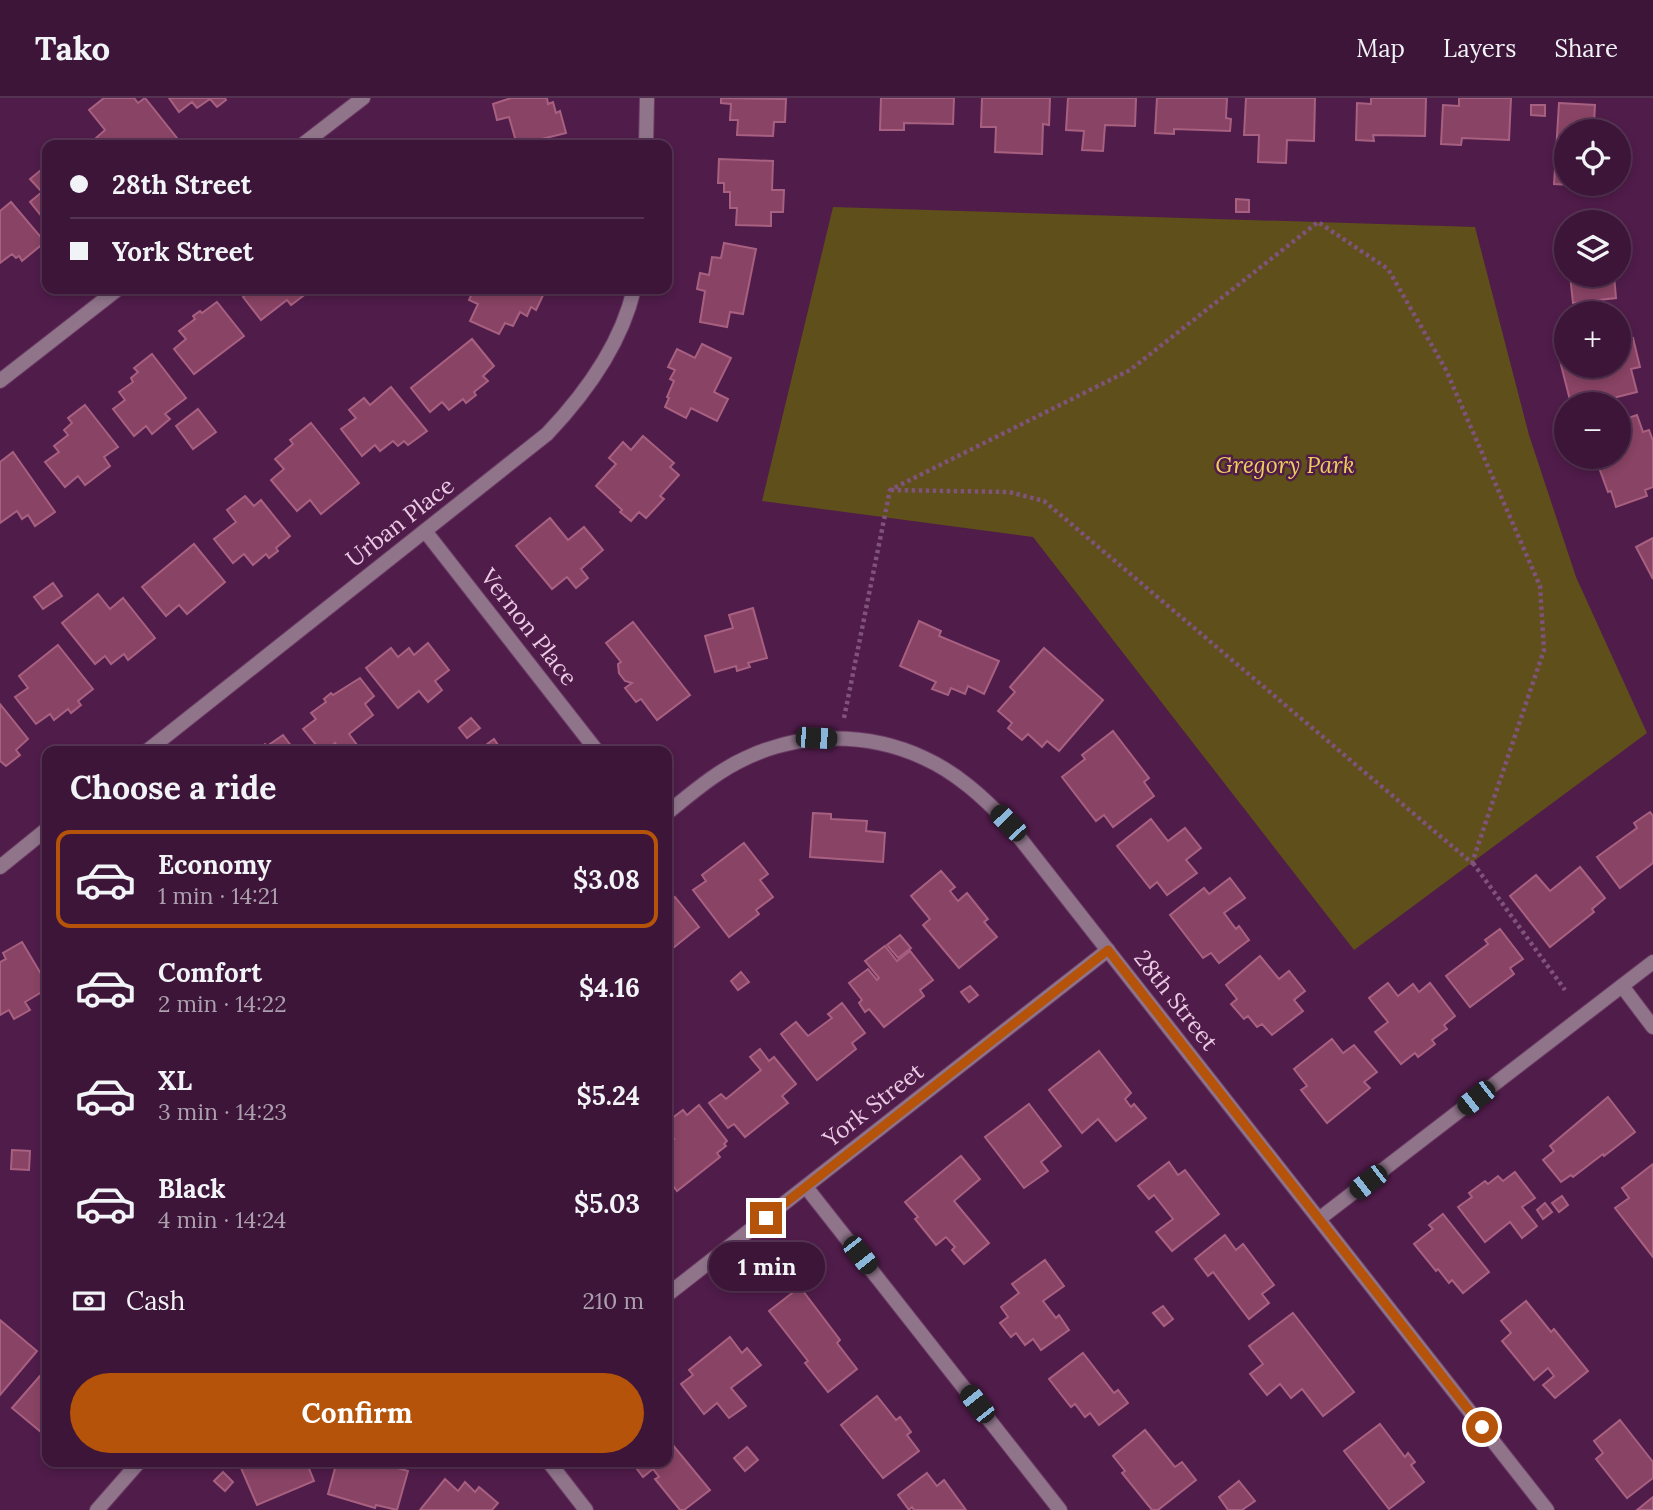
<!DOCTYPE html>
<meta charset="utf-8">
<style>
body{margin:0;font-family:Lora,serif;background:#431e40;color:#f1f3f6;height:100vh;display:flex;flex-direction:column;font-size:26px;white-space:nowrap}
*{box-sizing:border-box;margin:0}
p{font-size:23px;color:#ac9fae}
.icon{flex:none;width:38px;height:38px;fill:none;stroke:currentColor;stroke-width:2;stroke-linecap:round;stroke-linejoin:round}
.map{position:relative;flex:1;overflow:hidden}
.sheet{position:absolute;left:42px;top:648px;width:630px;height:721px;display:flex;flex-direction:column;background:#3c1538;border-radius:14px;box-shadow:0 4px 10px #0003,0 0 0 2px #553453}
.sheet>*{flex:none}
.top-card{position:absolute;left:42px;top:42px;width:630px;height:154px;border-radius:14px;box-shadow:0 4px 10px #0003,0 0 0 2px #553453;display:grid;align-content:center;height:154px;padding:0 28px;background:#3c1538}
.buttons{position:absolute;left:1554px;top:21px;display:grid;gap:14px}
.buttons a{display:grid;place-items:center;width:77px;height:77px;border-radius:50%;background:#3c1538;box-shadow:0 4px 10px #0003,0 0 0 2px #553453;font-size:35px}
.end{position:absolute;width:32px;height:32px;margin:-16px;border:9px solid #b45309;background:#fff;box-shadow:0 0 0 4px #fff}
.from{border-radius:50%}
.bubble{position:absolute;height:49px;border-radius:24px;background:#3c1538;box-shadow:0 4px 10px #0003,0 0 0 2px #553453;font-size:23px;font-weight:800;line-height:49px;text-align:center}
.car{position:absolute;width:21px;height:42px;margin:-21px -10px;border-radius:9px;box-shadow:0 0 5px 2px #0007;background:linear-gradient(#222 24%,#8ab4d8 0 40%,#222 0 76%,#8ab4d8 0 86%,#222 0)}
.top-card b{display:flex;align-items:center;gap:24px;height:66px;font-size:26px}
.top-card b+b{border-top:2px solid #553453}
.top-card i{width:18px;height:18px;background:#f1f3f6}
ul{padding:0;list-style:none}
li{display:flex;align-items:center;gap:21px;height:98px;margin:0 14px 10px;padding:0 14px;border:4px solid transparent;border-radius:14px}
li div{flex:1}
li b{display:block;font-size:26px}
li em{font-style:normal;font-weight:800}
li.on{border-color:#b45309}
li>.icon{width:63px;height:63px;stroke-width:1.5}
h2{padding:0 28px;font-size:32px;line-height:84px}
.pay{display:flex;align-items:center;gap:18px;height:77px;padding:0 28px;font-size:26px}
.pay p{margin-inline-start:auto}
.action{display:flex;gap:14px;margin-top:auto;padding:14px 28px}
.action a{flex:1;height:80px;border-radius:42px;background:#b45309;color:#fff;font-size:28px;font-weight:800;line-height:80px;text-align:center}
header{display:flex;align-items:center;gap:42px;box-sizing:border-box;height:98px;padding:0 35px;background:#3c1538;border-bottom:2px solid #553453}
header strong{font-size:33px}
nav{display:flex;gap:38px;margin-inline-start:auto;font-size:24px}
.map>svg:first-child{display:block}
.green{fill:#5e4f1b}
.building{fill:#894364;stroke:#a86081;stroke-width:2}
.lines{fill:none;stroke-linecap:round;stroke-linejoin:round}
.minor-casing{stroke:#6c3b66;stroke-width:16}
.path{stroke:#80537a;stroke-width:4.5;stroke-dasharray:3.5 3.5;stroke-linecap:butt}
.minor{stroke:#8f748a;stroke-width:14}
.route{stroke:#b45309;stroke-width:9}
.labels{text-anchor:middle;stroke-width:5;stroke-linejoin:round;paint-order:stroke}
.park-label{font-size:23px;font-style:italic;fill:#efcd5f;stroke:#501c4a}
.street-label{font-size:23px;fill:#eacae4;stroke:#501c4a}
</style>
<header>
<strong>Tako</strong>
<nav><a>Map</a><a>Layers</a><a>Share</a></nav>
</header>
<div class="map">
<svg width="1653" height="1412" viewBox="0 0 1653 1412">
<rect width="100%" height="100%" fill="#501c4a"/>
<polygon class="green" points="833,109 1475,129 1529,337 1576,479 1647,635 1354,852 1033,439 762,403"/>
<g class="building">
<polygon points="104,0 134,0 138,5 145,0 177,40 168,47 102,47 96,40 105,32 89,12"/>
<polygon points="169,0 225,0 226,2 217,9 210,1 197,10 192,4 179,14"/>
<polygon points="511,0 547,0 548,6 553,4 556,15 560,13 566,35 517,47 509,19 497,22 493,6"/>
<polygon points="721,0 786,1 785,24 774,24 773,38 737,37 738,22 730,22 731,6 721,5"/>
<polygon points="881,0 954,0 953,26 904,25 904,32 880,32"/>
<polygon points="982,0 1050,0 1049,27 1043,26 1042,56 995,54 996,29 981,29"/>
<polygon points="1068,0 1136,0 1135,28 1105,27 1103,53 1082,52 1084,33 1066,32"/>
<polygon points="1157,0 1227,0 1226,20 1231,21 1230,33 1174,31 1174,36 1155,35"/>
<polygon points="1246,0 1315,0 1314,43 1287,42 1286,65 1258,64 1259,37 1244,37"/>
<polygon points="1371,0 1426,0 1425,38 1373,37 1374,43 1356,42 1357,5 1371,6"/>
<polygon points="1459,0 1511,0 1509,42 1462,40 1461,47 1441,46 1443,7 1459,8"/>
<polygon points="1559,5 1595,7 1594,25 1599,24 1598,33 1566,33 1566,86 1590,86 1590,88 1554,86"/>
<polygon points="1531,7 1545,7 1545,18 1531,17"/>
<polygon points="719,61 773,63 772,92 784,92 783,114 771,114 771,128 736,127 737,110 730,110 730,94 724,94 724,85 718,85"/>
<polygon points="47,67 47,125 30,104 42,94 30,81"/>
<polygon points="1236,101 1249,102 1249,114 1236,114"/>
<polygon points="11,104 45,144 22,163 19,158 16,160 12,156 0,165 0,113"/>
<polygon points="1566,134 1566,152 1563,153 1560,135"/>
<polygon points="724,145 756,151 743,216 730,214 727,229 700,224 705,193 697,191 700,175 709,177 712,159 721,160"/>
<polygon points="1570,177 1614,177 1616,200 1573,205"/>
<polygon points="253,191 310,191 311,192 291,207 287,202 261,222 243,199"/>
<polygon points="474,191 488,193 489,191 546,191 536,212 531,209 527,218 520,214 513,228 505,225 499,236 470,223 478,206 469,202"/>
<polygon points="217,204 244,238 194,276 174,251 186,241 179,233 195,221 193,218 200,213 202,215"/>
<polygon points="1633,240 1640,269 1631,271 1637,294 1589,306 1571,306 1559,259 1566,257 1566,268 1619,268 1619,244"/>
<polygon points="472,241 494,268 483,278 488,283 474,294 476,297 466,305 463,301 449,312 442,304 430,314 411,290"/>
<polygon points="702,246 731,260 714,294 728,301 717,323 691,310 686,320 665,309 669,300 667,299 674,283 670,281 675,272 668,269 677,251 695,260"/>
<polygon points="152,256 186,300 165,316 170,321 152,336 146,328 134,338 113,311 125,302 119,294 133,284 131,280 138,274 134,270"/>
<polygon points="391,289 427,333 408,347 404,343 398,348 393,343 380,353 375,347 362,358 341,331 356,320 349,312 364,300 370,307"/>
<polygon points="85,307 118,349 104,359 110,368 85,387 78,378 65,389 45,364 59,354 54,348 68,337 64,332 72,325 68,320"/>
<polygon points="198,311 216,334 193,351 176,328"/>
<polygon points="1637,317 1643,334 1649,332 1653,343 1653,389 1645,392 1647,398 1616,409 1611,393 1608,394 1598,367 1614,362 1613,359 1619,359 1619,323"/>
<polygon points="311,325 359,385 321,416 310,402 297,413 271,382 284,371 275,361 293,346 290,342"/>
<polygon points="643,338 674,365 670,369 679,377 660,398 664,401 646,420 639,414 631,423 620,414 622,412 596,388 616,366 609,360 623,344 631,352"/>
<polygon points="13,354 55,414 35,428 28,417 22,421 17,413 0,425 0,364"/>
<polygon points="245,398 254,408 261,402 290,438 276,450 278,453 269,460 266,456 253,467 244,456 233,465 214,441 236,424 227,412"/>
<polygon points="550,420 568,442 584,429 603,452 581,471 588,480 576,490 567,479 552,491 516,448"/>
<polygon points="1653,440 1653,481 1636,449"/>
<polygon points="194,446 225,484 187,516 179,507 166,518 142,489"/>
<polygon points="53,485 62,498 43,511 34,499"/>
<polygon points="98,496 110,511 123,500 155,540 128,562 124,556 111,566 105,558 95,566 62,525"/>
<polygon points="753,510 767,560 748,565 750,569 737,573 736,568 715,574 705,538 733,530 729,517"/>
<polygon points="919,523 941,533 939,538 999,563 984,596 968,588 965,596 951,590 948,597 932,591 936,584 900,568"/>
<polygon points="633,524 690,597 657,622 641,601 636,604 625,590 632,585 625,583 619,575 618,566 621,564 606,545"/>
<polygon points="428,545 449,572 435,583 442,592 428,604 419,593 398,610 366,570 391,550 398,559 409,550 414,557"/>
<polygon points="58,547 93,591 78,603 81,607 71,615 68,611 54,622 50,616 36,626 15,599 28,590 19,578"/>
<polygon points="1044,550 1103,602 1059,653 1047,643 1042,649 1028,636 1022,642 1008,630 1012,625 998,613 1015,594 1010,589"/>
<polygon points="360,580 374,598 365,606 373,617 349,636 357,647 349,653 341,653 335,645 326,653 321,653 303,631 316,621 311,615 326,604 324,601 331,595 333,597"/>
<polygon points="0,606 28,641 16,652 20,657 6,668 0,663"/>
<polygon points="471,620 480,630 467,640 459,630"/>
<polygon points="1113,633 1149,680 1144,684 1154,698 1113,729 1104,717 1096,723 1062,679 1085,661 1082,657"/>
<polygon points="283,637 295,653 257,652 265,646 267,648"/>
<polygon points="494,641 502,653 478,653"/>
<polygon points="1650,714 1653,718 1653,765 1620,790 1597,759 1637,730 1634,725"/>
<polygon points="813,715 831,716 831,721 867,723 866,733 885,735 883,764 810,759"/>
<polygon points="1151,721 1168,743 1185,730 1201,750 1186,762 1197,775 1167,797 1157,784 1150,790 1117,748"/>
<polygon points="744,745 768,776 760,782 773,799 756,812 759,816 729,839 693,792 706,783 702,777"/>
<polygon points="1580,769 1605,800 1592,811 1594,814 1550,849 1510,798 1536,777 1550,793"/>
<polygon points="941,773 955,789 950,793 958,803 967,795 988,821 984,824 997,839 959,870 923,827 930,821 911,798"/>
<polygon points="1230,780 1245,800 1224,815 1236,831 1239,828 1249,842 1219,865 1211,855 1203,860 1170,817 1204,790 1209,796"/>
<polygon points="675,799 699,829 667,855 667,805"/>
<polygon points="1500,831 1523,861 1510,870 1514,876 1470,909 1446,878 1488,846 1485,842"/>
<polygon points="900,837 911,850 898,860 887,847"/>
<polygon points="22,844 47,886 47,891 25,904 30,912 14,921 9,912 0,917 0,864 6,861 3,855"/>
<polygon points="885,848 897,863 910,853 933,882 920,892 924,898 884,929 869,911 865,914 859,905 862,902 849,885 868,871 877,882 879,880 865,863"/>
<polygon points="1260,858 1279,881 1289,873 1305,893 1294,902 1303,913 1272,937 1262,926 1257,929 1248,918 1244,921 1231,906 1237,901 1226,887"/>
<polygon points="741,874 749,884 738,892 731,883"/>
<polygon points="1388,885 1398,898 1413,886 1419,894 1430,885 1455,918 1444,927 1447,931 1432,942 1435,946 1418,959 1415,955 1401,966 1375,934 1388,924 1369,900"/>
<polygon points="970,888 978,897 969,904 961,894"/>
<polygon points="842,905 865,935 852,945 856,951 817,982 781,936 796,924 808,938 832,920 828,916"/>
<polygon points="1332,941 1343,955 1354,947 1377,974 1364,984 1370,990 1327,1025 1301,992 1307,988 1294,971"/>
<polygon points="760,951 769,963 774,959 796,986 782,998 788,1005 745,1039 734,1026 728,1030 709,1005 721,996 726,1001 761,972 750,959"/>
<polygon points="1099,953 1131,995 1125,1001 1131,1009 1134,1006 1146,1020 1116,1043 1098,1021 1082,1035 1049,992"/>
<polygon points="1608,999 1635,1034 1604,1058 1603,1056 1573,1079 1571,1077 1561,1084 1543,1062 1554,1053 1550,1048"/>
<polygon points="1029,1006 1061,1048 1041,1064 1048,1073 1024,1090 985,1039"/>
<polygon points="699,1007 727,1043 724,1046 726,1048 717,1055 720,1059 677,1093 667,1080 667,1047 674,1041 667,1032 667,1024 683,1012 687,1017"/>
<polygon points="12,1052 30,1053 29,1072 11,1071"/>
<polygon points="961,1058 980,1081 954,1103 989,1145 964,1166 952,1152 955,1149 946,1139 936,1147 915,1121 918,1119 905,1104"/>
<polygon points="1169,1064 1178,1077 1185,1072 1219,1116 1172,1153 1156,1134 1173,1121 1154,1097 1149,1101 1138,1088"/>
<polygon points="1653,1066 1653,1159 1615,1110 1629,1100 1622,1090"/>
<polygon points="1515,1074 1535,1100 1522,1109 1537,1128 1522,1140 1510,1124 1485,1144 1458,1109 1472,1099 1469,1095 1485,1083 1488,1086 1498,1078 1503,1083"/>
<polygon points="1562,1098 1568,1107 1559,1114 1552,1105"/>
<polygon points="1545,1105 1552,1114 1543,1121 1537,1112"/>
<polygon points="1443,1116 1489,1174 1463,1195 1452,1182 1449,1185 1438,1171 1436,1173 1414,1146 1433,1131 1429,1127"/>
<polygon points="1225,1137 1236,1152 1243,1146 1274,1187 1262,1196 1269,1205 1249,1221 1213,1174 1208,1178 1195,1161"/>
<polygon points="1045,1162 1064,1188 1043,1203 1056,1220 1059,1217 1069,1232 1041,1252 1033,1241 1025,1247 1016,1235 1011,1239 1000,1225 1008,1219 1001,1209 1019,1195 1012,1186"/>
<polygon points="800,1189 840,1242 837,1245 857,1271 828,1294 805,1265 808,1263 769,1213"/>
<polygon points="1526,1203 1551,1234 1554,1231 1588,1273 1555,1300 1543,1287 1554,1278 1548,1270 1534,1282 1502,1243 1511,1235 1501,1223"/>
<polygon points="1163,1208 1173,1221 1164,1228 1153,1215"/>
<polygon points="1293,1215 1354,1294 1323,1318 1302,1291 1291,1300 1280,1286 1267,1297 1250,1276 1263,1266 1249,1248"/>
<polygon points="0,1222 37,1253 0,1297"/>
<polygon points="730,1239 742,1255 747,1250 761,1267 731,1290 746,1308 729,1320 717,1305 704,1316 681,1286 693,1277 689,1272"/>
<polygon points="1083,1255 1114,1295 1118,1292 1128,1305 1099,1327 1090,1315 1085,1319 1075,1306 1071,1309 1049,1281"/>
<polygon points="47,1270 47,1327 41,1334 12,1310"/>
<polygon points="877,1298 896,1322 900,1319 911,1334 907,1337 919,1353 883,1380 841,1327"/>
<polygon points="1620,1322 1653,1364 1653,1380 1627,1400 1596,1361 1603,1355 1594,1343"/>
<polygon points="1380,1326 1405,1359 1408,1355 1415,1364 1411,1367 1424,1384 1389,1411 1344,1353"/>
<polygon points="1145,1332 1175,1369 1182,1364 1196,1382 1158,1412 1152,1412 1122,1375 1125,1373 1113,1358"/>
<polygon points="667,1340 710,1392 684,1412 680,1412 655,1381 659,1379 653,1371 643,1379 631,1363 667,1363"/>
<polygon points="747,1349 758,1362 745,1373 734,1360"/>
<polygon points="238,1363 320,1363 308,1368 314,1383 257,1407"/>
<polygon points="337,1363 372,1363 408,1373 397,1412 376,1407 375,1410 328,1396"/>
<polygon points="223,1374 233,1384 225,1393 214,1383"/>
<polygon points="927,1375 937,1388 944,1382 966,1412 914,1412 912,1409 909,1412 898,1397"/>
<polygon points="445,1381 458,1393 465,1384 475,1394 479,1389 498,1405 492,1412 420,1412"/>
<polygon points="1239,1383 1255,1403 1242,1412 1228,1412 1219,1399"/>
<polygon points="1653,1399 1653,1412 1637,1412"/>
</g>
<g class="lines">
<defs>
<g id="minor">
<polyline points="302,47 363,0"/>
<polyline points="646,47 647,0"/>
<polyline points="0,283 118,191"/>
<polyline points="425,433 597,653"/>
<path d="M147 653 547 336C586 295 621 247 634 191"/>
<path d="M667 715C692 695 717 673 746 660 800 634 869 634 924 660 957 675 983 699 1008 725L1547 1412"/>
<polyline points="0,769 47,731"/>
<polyline points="1622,888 1653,929"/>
<polyline points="806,1089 1060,1412"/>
<polyline points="1319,1121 1653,864"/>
<polyline points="667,1197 1108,852"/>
<polyline points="548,1363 586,1412"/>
<polyline points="97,1412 140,1363"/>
</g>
</defs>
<use href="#minor" class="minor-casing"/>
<g class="path">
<polyline points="844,620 890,392 1130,272 1318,124 1388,171 1446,272 1540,488 1544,552 1472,765 1044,403 1009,394 890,392"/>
<polyline points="1473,765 1565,892"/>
</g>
<use href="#minor" class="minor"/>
</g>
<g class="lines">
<polyline class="route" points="766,1120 1108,852 1482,1329"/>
</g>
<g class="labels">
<g class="park-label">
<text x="1285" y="375">Gregory Park</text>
</g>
<g class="street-label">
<text transform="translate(400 424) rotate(-38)" y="8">Urban Place</text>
<text transform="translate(529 529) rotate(52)" y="8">Vernon Place</text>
<text transform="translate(1176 902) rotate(52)" y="8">28th Street</text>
<text transform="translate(873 1007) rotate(-38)" y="8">York Street</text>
</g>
</g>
</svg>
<div class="buttons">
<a><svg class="icon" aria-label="locate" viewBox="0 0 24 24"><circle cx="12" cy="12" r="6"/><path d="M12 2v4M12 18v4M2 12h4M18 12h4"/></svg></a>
<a><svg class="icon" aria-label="layers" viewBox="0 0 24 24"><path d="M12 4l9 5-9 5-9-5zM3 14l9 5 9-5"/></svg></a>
<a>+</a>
<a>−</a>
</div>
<i class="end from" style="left:1482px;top:1329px"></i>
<i class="end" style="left:766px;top:1120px"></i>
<div class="bubble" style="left:709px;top:1144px;width:116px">1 min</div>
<i class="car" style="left:816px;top:640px;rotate:93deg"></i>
<i class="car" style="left:1008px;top:725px;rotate:316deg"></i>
<i class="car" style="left:1476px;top:1000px;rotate:232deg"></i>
<i class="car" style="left:1368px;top:1084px;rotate:232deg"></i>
<i class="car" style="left:860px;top:1157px;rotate:142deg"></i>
<i class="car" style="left:977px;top:1306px;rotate:322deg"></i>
<div class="top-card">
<b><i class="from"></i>28th Street</b>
<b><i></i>York Street</b>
</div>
<section class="sheet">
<h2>Choose a ride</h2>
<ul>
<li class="on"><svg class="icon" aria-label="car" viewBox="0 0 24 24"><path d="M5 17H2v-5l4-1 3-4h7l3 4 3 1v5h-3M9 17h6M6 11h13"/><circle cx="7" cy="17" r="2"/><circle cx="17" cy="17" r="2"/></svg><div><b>Economy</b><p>1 min · 14:21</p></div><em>$3.08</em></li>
<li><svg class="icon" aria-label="car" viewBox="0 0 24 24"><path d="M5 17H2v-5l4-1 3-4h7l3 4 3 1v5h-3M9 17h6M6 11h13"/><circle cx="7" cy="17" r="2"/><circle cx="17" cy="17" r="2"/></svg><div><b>Comfort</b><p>2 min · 14:22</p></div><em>$4.16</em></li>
<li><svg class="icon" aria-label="car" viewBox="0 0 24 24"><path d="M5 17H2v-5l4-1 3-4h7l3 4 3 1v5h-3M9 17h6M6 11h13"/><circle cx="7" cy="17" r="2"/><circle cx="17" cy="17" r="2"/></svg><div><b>XL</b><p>3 min · 14:23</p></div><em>$5.24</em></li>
<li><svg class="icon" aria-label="car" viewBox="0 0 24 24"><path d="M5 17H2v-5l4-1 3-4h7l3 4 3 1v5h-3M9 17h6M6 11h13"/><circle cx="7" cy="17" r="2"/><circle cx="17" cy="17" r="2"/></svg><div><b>Black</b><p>4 min · 14:24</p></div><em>$5.03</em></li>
</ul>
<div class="pay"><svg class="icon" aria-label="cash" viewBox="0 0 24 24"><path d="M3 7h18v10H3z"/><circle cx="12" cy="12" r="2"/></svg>Cash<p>210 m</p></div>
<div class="action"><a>Confirm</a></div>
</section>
</div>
